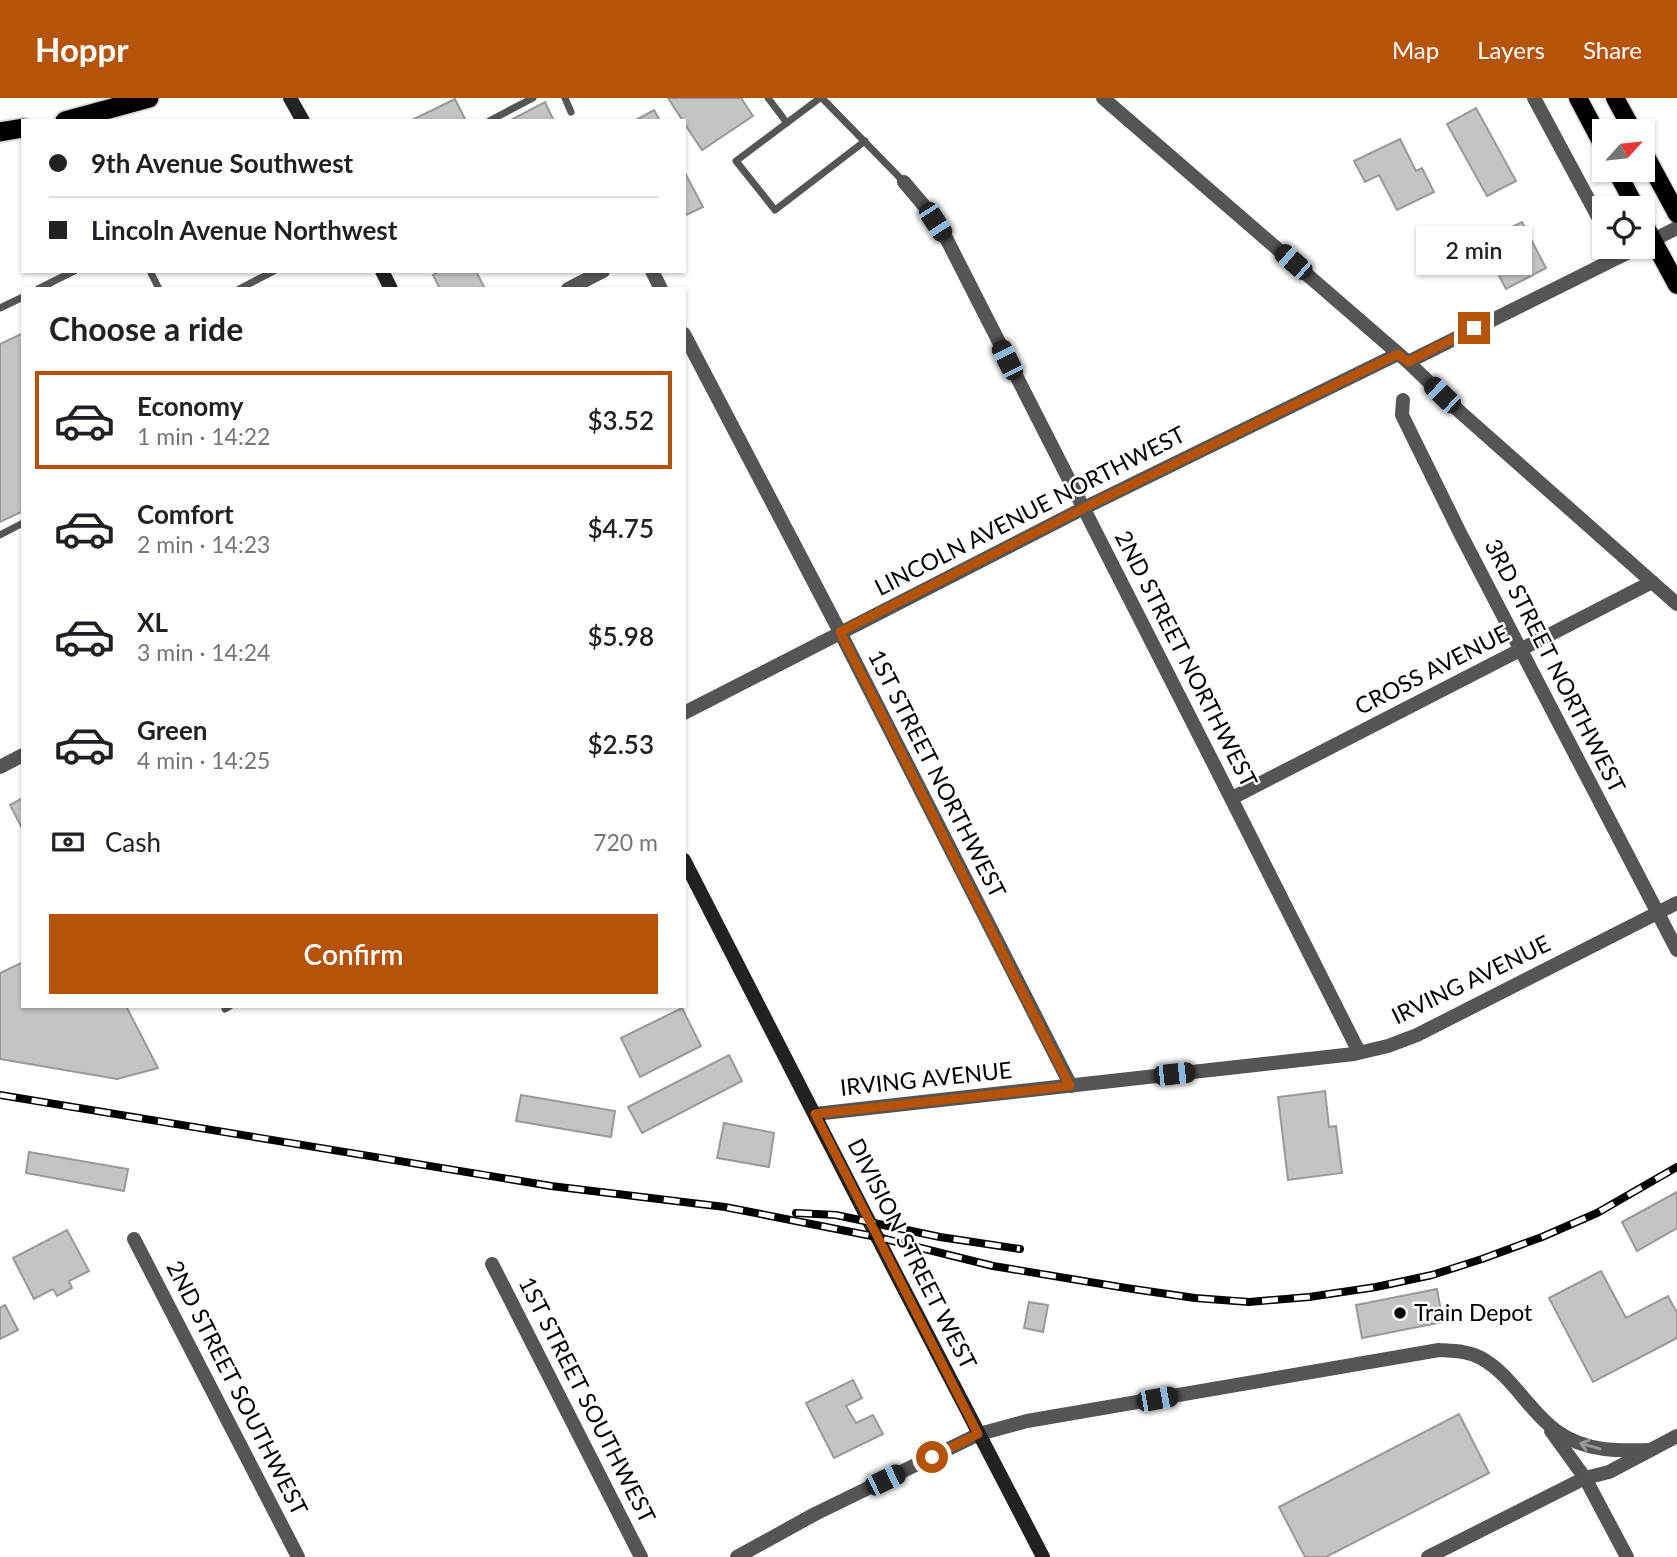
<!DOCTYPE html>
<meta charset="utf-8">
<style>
body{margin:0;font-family:Lato,sans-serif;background:#f6f6f6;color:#202124;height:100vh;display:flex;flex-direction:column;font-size:26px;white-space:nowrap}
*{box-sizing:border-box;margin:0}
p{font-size:23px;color:#757577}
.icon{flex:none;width:38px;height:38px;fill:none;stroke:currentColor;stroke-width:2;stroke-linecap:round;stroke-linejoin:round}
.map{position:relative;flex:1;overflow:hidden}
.panel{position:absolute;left:21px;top:189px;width:665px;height:721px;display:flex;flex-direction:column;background:#fff;border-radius:0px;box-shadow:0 2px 5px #0004}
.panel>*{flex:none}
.hud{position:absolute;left:21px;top:21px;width:665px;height:154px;border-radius:0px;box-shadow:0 2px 5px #0004;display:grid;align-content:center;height:154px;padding:0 28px;background:#fff}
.needle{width:46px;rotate:63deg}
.fabs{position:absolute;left:1592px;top:21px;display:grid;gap:14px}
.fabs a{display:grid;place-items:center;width:63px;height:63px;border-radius:0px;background:#fff;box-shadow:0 2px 5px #0004;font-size:35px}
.end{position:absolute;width:32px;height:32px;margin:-16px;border:9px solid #b45309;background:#fff;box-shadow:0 0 0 4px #fff}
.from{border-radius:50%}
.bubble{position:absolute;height:49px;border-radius:0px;background:#fff;box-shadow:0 2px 5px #0004;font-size:23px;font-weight:600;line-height:49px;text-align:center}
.car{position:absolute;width:21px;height:42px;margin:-21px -10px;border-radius:9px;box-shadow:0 0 5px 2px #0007;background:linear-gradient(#222 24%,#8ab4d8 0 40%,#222 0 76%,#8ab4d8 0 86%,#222 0)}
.hud b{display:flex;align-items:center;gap:24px;height:66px;font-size:26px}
.hud b+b{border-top:2px solid #e0e0e0}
.hud i{width:18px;height:18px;background:#202124}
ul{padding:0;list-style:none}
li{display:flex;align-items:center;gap:21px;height:98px;margin:0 14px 10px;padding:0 14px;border:4px solid transparent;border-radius:0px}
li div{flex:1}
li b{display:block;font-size:26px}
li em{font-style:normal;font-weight:600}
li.selected{border-color:#b45309}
li>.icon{width:63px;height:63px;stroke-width:1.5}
h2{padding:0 28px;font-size:32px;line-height:84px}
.pay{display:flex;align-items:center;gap:18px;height:77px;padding:0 28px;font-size:26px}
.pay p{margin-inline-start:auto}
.cta{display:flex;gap:14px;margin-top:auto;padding:14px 28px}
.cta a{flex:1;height:80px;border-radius:0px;background:#b45309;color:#fff;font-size:28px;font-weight:600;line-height:80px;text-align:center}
header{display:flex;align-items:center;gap:42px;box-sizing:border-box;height:98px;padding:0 35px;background:#b45309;color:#fff}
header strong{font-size:33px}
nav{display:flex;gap:38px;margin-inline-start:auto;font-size:24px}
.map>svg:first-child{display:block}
.building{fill:#c4c4c4;stroke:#999;stroke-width:2}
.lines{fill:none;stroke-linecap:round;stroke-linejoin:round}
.primary-casing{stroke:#dbdbdb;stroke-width:21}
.trunk-casing{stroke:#dbdbdb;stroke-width:23}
.service{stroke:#555;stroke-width:7}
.minor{stroke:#555;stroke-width:14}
.tertiary{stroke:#555;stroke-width:14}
.secondary{stroke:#222;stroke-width:14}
.primary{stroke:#000;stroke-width:18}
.trunk{stroke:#000;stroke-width:19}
.rail-casing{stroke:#000;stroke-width:8}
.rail{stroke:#fff;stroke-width:5;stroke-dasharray:16;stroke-linecap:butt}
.oneway{stroke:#999}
.route{stroke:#b45309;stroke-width:9}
.poi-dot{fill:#000;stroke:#fff;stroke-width:2.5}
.labels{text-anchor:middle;stroke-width:5;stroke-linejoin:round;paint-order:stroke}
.street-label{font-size:23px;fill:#000;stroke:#fff}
.poi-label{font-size:23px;fill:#000;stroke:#fff;text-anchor:start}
</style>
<header>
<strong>Hoppr</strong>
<nav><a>Map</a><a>Layers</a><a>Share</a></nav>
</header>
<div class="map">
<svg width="1677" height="1459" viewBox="0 0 1677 1459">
<rect width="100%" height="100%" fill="#fff"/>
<g class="building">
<polygon points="668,0 741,0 753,18 702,52 684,25 684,23 683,23"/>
<polygon points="455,1 466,23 410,23"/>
<polygon points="545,4 554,23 509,23"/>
<polygon points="1476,10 1516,83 1487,98 1447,26"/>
<polygon points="654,12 660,23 634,23"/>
<polygon points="1400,41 1416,73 1422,70 1434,94 1397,112 1379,77 1365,84 1354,63"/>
<polygon points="684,73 703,109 684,118"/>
<polygon points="1522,124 1546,170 1506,191 1496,172 1512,164 1498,136"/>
<polygon points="440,173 476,173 485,191 440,191 433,177"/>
<polygon points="23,235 23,413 0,424 0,246"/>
<polygon points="23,700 23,732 10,707"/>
<polygon points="23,864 23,908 126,908 158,970 117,981 0,961 0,875"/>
<polygon points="682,910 701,948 640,979 621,940"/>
<polygon points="729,957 742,983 642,1035 628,1009"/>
<polygon points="1325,993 1329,1029 1336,1028 1342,1075 1288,1082 1278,999"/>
<polygon points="521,997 615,1013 611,1039 516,1023"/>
<polygon points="724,1025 774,1035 769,1069 717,1060"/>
<polygon points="29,1054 128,1071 124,1093 26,1075"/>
<polygon points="1677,1094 1677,1130 1637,1153 1622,1124"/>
<polygon points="67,1132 89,1173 69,1183 72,1190 57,1198 53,1191 34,1201 13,1160"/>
<polygon points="1601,1173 1626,1220 1668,1198 1677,1215 1677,1240 1593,1284 1549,1200"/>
<polygon points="1437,1191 1443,1224 1362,1240 1356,1207"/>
<polygon points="1029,1204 1048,1207 1043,1234 1024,1230"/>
<polygon points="5,1207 18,1232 0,1241 0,1210"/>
<polygon points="853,1282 862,1300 846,1308 856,1325 873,1317 883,1336 834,1360 806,1305"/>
<polygon points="1459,1316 1489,1375 1326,1459 1305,1459 1279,1409"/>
</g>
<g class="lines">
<defs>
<g id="primary">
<polyline points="1578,0 1605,51"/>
<polyline points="1615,0 1633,33"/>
<polyline points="1643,53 1677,116"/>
<polyline points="1616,72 1636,110"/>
<polyline points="1643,124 1677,187"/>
</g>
<g id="trunk">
<polyline points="65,23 149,0"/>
<polyline points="0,34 23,30"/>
</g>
</defs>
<use href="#primary" class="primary-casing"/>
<use href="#trunk" class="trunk-casing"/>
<g class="service">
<polyline points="565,0 571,14"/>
<polyline points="768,0 787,25"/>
<polyline points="820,0 736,63 775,112 865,43"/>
<polyline points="822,0 904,84"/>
<polyline points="489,23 533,0"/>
<polyline points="150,173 159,191"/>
<polyline points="38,191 74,173"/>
<polyline points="239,191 274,173"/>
<polyline points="0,210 23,199"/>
<polyline points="0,437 23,425"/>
<polyline points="225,911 230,908"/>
</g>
<g class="minor">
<polyline points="1534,0 1605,132"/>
<path d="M904 84 926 110 945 138C1082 410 1223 681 1359 954"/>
<polyline points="1645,146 1677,130"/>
<polyline points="652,173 661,191"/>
<polyline points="568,191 603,173"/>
<polyline points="684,236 840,534 1071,988"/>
<polyline points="1408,264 1639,149"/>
<polyline points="1403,302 1402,317 1460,435 1677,852"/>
<polyline points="684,615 1082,411 1398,256"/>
<polyline points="1232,700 1652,484"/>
<polyline points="815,1016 1354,956 1388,948 1417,937 1677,805"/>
<polyline points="134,1141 298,1459"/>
<polyline points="492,1166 641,1459"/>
<polyline points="1585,1380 1627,1459"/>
</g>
<g class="tertiary">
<polyline points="1103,0 1408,264 1459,313 1677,506"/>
<polyline points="0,669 23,657"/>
<polyline points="1551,1333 1585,1380"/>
<path d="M737 1459 815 1416 979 1336 1027 1323 1439 1252C1453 1253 1468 1253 1481 1260 1512 1277 1529 1314 1558 1334 1586 1354 1619 1353 1651 1352"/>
<polyline points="1428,1459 1585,1380 1609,1374 1677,1338"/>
</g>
<g class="secondary">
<polyline points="290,0 303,23"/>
<polyline points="382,173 391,191"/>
<polyline points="684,762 893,1170 1043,1459"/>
</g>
<use href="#primary" class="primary"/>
<use href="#trunk" class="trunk"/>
<defs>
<g id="rail">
<polyline points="0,997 551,1088 725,1109 877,1139 993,1168 1126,1190 1195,1200 1249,1204 1309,1199 1376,1189 1432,1177 1482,1161 1542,1139 1597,1115 1677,1069"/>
<polyline points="796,1115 836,1117 940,1139 1020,1151"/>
</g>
</defs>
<use href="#rail" class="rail-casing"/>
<use href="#rail" class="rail"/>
</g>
<defs><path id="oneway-shaft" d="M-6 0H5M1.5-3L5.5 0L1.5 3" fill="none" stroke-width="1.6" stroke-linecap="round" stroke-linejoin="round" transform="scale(1.75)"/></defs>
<use class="oneway" href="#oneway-shaft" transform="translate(1590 1348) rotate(-164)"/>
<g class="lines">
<polyline class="route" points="932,1359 978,1336 815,1016 1070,988 840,534 1082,411 1398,256 1408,264 1474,230"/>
</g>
<circle class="poi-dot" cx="1400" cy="1215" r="7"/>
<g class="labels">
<g class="street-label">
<text transform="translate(1030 413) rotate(-27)" y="8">LINCOLN AVENUE NORTHWEST</text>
<text transform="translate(1186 561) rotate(63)" y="8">2ND STREET NORTHWEST</text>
<text transform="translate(1555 568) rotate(63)" y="8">3RD STREET NORTHWEST</text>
<text transform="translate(1432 572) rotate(-27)" y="8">CROSS AVENUE</text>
<text transform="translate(937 676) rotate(63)" y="8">1ST STREET NORTHWEST</text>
<text transform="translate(1471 882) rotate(-26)" y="8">IRVING AVENUE</text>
<text transform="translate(926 981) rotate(-6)" y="8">IRVING AVENUE</text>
<text transform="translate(912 1156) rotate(63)" y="8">DIVISION STREET WEST</text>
<text transform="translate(237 1290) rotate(63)" y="8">2ND STREET SOUTHWEST</text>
<text transform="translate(587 1302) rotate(63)" y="8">1ST STREET SOUTHWEST</text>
</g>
<g class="poi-label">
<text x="1414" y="1223">Train Depot</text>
</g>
</g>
</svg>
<div class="fabs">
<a><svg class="needle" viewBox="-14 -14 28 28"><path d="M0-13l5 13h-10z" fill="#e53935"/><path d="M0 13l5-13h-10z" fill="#757577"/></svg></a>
<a><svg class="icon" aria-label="locate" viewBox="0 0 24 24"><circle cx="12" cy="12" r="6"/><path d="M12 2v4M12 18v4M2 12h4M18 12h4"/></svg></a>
</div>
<i class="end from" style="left:932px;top:1359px"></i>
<i class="end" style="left:1474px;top:230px"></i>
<div class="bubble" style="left:1416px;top:128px;width:116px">2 min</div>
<i class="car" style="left:935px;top:124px;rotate:147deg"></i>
<i class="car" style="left:1293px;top:164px;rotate:311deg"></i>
<i class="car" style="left:1007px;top:262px;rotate:333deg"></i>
<i class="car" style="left:1442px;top:297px;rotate:314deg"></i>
<i class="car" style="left:1174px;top:976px;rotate:84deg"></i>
<i class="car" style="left:1157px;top:1301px;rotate:80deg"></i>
<i class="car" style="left:885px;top:1382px;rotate:64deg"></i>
<div class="hud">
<b><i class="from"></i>9th Avenue Southwest</b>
<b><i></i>Lincoln Avenue Northwest</b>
</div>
<section class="panel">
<h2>Choose a ride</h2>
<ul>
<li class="selected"><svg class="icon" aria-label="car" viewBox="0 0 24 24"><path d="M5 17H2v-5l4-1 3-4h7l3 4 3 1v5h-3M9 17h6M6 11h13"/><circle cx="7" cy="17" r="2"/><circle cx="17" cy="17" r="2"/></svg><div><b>Economy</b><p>1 min · 14:22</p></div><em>$3.52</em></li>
<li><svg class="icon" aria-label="car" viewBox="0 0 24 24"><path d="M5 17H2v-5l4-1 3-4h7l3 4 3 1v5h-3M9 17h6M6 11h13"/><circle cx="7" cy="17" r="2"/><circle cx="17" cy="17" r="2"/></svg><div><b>Comfort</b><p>2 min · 14:23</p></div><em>$4.75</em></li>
<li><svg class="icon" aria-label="car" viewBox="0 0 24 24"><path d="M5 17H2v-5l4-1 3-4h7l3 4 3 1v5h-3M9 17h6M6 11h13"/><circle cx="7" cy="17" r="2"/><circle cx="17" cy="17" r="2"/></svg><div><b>XL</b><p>3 min · 14:24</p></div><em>$5.98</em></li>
<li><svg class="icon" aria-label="car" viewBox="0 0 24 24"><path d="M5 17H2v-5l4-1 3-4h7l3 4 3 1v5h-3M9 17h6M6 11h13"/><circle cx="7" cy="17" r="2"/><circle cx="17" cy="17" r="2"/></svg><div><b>Green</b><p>4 min · 14:25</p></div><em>$2.53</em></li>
</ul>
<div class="pay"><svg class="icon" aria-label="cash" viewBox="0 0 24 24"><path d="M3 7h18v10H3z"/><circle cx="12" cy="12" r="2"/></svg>Cash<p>720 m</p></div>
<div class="cta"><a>Confirm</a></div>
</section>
</div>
